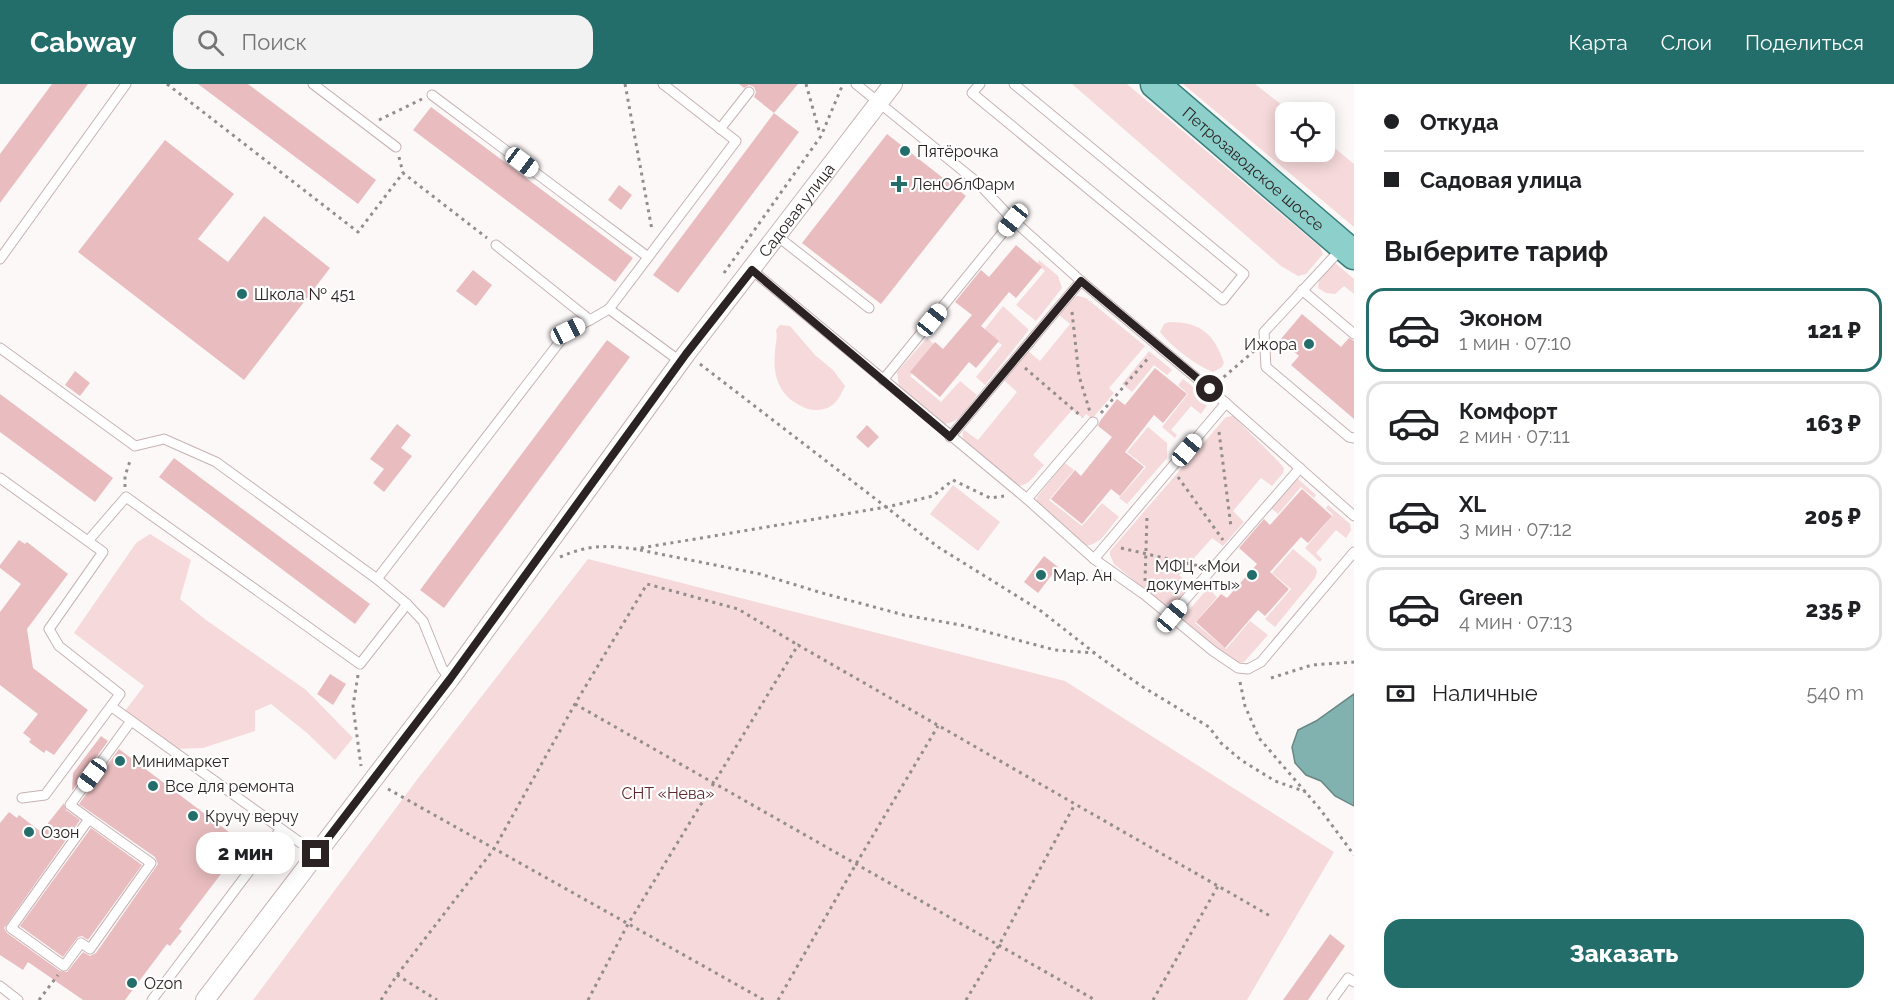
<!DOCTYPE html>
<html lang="ru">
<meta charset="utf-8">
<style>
body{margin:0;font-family:Raleway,sans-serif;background:#f2f2f2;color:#202124;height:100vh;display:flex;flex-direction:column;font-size:22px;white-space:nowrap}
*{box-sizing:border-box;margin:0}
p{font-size:20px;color:#757577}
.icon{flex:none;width:33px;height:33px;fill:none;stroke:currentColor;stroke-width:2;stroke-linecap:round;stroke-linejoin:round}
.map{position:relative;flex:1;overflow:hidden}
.drawer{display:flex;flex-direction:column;background:#fff;width:540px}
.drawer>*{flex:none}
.banner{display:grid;align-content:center;height:132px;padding:0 30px;background:#fff}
.tools{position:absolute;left:1275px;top:18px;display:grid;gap:12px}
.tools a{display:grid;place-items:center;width:60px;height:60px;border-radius:12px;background:#fff;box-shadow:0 3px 15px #0003;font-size:30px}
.end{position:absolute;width:27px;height:27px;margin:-14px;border:8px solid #2b2323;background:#fff;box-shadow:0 0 0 3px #fff}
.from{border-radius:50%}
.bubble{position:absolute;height:42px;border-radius:18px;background:#fff;box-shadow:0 3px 15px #0003;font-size:20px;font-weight:800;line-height:42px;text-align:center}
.car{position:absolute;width:18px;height:36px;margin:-18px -9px;border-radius:8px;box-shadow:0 0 4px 2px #0007;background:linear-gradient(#fff 24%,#345 0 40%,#fff 0 76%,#345 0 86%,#fff 0)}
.banner b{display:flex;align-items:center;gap:21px;height:57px;font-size:22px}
.banner b+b{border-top:2px solid #e0e0e0}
.banner i{width:15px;height:15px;background:#202124}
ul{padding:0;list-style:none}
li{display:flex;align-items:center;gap:18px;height:84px;margin:0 12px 9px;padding:0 18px;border:3px solid #e0e0e0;border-radius:18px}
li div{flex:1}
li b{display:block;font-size:22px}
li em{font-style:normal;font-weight:800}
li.selected{border-color:#236e6a}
li>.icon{width:54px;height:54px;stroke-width:1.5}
h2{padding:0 30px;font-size:27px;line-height:72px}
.pay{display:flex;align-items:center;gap:15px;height:66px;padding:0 30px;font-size:22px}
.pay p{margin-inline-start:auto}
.button{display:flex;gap:12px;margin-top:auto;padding:12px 30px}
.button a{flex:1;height:69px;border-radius:18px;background:#236e6a;color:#fff;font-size:24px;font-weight:800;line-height:69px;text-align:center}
header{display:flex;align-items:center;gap:36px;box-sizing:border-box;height:84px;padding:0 30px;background:#236e6a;color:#fff}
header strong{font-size:28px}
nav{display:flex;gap:33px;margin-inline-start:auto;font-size:21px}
.search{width:420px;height:54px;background:#f2f2f2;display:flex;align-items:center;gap:15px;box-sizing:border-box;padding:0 21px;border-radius:18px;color:#757577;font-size:22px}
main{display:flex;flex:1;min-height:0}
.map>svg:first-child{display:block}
.green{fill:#f6d9da}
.water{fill:#82b2af;stroke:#688785;stroke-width:1.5}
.building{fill:#e9bdbf}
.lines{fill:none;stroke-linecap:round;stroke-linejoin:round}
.service-casing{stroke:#c7b2b3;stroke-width:11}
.minor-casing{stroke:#c7b2b3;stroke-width:20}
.primary-casing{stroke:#397e7a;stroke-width:31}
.path{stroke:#938d8d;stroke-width:3;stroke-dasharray:3 4.5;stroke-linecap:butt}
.service{stroke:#fff;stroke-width:9}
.minor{stroke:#fff;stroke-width:18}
.primary{stroke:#8dcfcb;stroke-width:28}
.route{stroke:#2b2323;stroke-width:8}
.poi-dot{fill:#236e6a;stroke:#fff;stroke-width:2}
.labels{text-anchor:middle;stroke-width:4.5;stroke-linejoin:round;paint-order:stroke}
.poi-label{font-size:16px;fill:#2b2323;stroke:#fff;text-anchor:start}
.street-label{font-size:16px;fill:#2b2323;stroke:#fff}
.park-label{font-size:16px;fill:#5e272d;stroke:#fff}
</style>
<header>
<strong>Cabway</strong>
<div class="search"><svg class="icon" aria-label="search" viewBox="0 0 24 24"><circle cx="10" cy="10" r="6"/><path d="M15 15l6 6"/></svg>Поиск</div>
<nav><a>Карта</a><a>Слои</a><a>Поделиться</a></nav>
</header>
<main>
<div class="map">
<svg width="1354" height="916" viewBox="0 0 1354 916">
<rect width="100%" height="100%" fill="#fdf8f8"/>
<g class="green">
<polygon points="1072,0 1127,0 1320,163 1323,170 1306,190 1298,192 1281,182"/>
<polygon points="1183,0 1255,0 1291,28 1286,28 1286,68 1324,68 1325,56 1354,80 1354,143"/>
<polygon points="1039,176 1058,192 1062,204 1036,237 1016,221 1045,187 1037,180"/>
<polygon points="1334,178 1354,195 1354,210 1344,202 1335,210 1326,209 1318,204 1319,195"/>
<path d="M1078 212 1086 214 1145 262 1109 304 1114 309 1092 335 1086 330 1083 334 1072 326 1033 371 1044 381C1035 390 1028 405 1014 401L966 359C963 354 961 351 964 346L978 356 1017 308 1004 296 1028 267 1040 277 1070 240 1058 230 1072 213Z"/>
<polygon points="1003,222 1028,245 1028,247 985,301 976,293 1002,261 984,246"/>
<path d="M1169 238C1201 238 1214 250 1224 279L1222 283 1213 288C1194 280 1173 264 1160 248L1164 240Z"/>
<path d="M780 241 790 242 815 271 833 286 845 302C838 317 833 326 815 326 807 326 801 322 794 318 777 306 773 288 775 269 775 260 778 254 776 246Z"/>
<path d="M927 254 935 261 910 292 941 318 960 297 977 311C967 323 957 344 939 339L899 304 897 288Z"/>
<polygon points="1149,267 1172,286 1167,291 1154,281 1132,308 1122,300"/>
<path d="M1183 295C1191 302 1205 309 1207 321L1201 330 1191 322 1171 346 1177 351 1175 354 1162 343 1188 310 1178 301Z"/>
<polygon points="1233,332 1279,378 1284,384 1283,389 1272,402 1261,394 1233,427 1244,438 1223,462 1212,454 1179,491 1191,501 1174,521 1164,521 1114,480 1110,471 1110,467 1226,333"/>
<polygon points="1148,343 1167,359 1167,374 1127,420 1119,414 1146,383 1127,368"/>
<path d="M1065 379 1074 386 1049 416 1082 442 1102 419 1119 433C1108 445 1099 465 1081 461L1036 418 1037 413Z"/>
<polygon points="1296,393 1316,411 1314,414 1301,403 1278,430 1270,423"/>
<polygon points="953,401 1000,438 978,467 930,430"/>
<polygon points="1328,421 1350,440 1351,446 1346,454 1336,446 1316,469 1322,475 1320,478 1305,464 1333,431 1326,424"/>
<polygon points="150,450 191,476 180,515 206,536 306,606 353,654 335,676 307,649 271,620 255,627 255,647 203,664 173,665 121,632 144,602 74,549 136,459"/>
<polygon points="1293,465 1316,484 1317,488 1315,494 1275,543 1265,535 1291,505 1272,489"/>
<polygon points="588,475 1065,597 1334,768 1247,916 253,916 416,697"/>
<polygon points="1208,504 1217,513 1195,539 1226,565 1250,537 1268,551 1244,578 1233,579 1184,539 1185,531"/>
</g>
<polygon class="water" points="1354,610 1354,722 1335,712 1321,697 1306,691 1295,679 1292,663 1298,646 1316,637"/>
<g class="building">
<polygon points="52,0 88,0 0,119 0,70"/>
<polygon points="198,0 248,0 376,96 358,120"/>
<polygon points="739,0 798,0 774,29 754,13 756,8 754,3 749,1 744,4"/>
<polygon points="431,23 633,174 615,198 413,46"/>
<polygon points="774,29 799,48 678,209 653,191"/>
<polygon points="887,50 966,112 881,220 802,159"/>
<polygon points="165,56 234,110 198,155 228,178 264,132 330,184 244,296 78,168"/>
<polygon points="619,101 632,111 621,126 608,116"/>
<polygon points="1016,161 1042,183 1016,214 1009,208 981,242 999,257 976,284 969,278 940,313 910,288 935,258 943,265 972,231 955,218 981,186 989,193"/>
<polygon points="473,186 492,201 476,222 456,207"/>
<polygon points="1302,230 1341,263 1349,254 1354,257 1354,335 1291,281 1299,272 1280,256"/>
<polygon points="607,256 630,273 444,524 420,506"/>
<polygon points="1155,284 1187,310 1163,339 1154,331 1125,368 1144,383 1120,412 1111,405 1082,440 1051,415 1075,386 1081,392 1112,353 1098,342 1100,337 1117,315 1125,321"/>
<polygon points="75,287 90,299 80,312 65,301"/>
<polygon points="0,310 113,394 95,418 0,348"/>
<polygon points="397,340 411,351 401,364 412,372 384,408 373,399 384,385 370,375"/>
<polygon points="867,341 879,353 868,364 856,353"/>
<polygon points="174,374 370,520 355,540 159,393"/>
<polygon points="1302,405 1332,432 1308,459 1301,453 1270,488 1289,505 1265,532 1258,526 1225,564 1196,538 1221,510 1227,514 1257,480 1239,464 1264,435 1270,441"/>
<polygon points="19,456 25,460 27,458 68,490 27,545 33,584 88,626 54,671 46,666 44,669 29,658 31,655 23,649 38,630 0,601 0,528 21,500 0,484 0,481"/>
<polygon points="1044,472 1058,483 1038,509 1024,498"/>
<polygon points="330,590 346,600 333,621 317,610"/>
<polygon points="101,652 108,657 72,707 73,689"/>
<polygon points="119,665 242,758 235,767 237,769 179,845 182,847 170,862 167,860 125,916 83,916 28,878 23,886 0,871 0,739 9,728 17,734 19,731 41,748 64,719 66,726 80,736 4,844 7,849 60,887 67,888 83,868 90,872 96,869 158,780 155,773 79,720"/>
<polygon points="91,744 142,781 88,856 82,852 78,853 63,873 20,842"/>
<polygon points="1330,850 1345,862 1308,916 1283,916"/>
</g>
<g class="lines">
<defs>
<g id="service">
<polyline points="313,0 396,63"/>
<polyline points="856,0 978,99 1013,136 1081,197 1226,319 1354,432"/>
<polyline points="980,0 972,9 1223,216 1244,190 1014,0"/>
<polyline points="432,11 648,173"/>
<polyline points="720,45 749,8"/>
<polyline points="777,152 869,224"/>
<polyline points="496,161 590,236 609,225 681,278"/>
<polyline points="1342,164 1264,248 1266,283 1349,353 1354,354"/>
<polyline points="0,175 126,0"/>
<polyline points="752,186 1027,415 1094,475 1145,511 1213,567 1238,584 1248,585 1261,578 1354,468"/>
<polyline points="1302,206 1354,250"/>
<polyline points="609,225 736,57 663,0"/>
<polyline points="0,264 135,362 164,355 216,378 377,495 407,520 423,537 442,584 450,595"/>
<polyline points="883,296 1013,136"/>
<polyline points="950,353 1081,197"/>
<polyline points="0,394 103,468 49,545 59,562 120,610 45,711 22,714"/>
<polyline points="1027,415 1093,338"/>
<polyline points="88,457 126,413 360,580 407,520"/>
<polyline points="1094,475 1226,319"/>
<polyline points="377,495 568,247 590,236"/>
<polyline points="1171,532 1300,384"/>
<polyline points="112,623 316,770"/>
<polyline points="89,735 151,779 90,865 81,859 64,882 11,844 89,735 70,721 131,637"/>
<polyline points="0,902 18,916"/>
<polyline points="152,916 281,745"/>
<polyline points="1332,916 1348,894 1354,898"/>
</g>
<g id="minor">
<path id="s1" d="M205 916 450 595 686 270 893 0"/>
</g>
<g id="primary">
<path id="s2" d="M1155 0 1354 171"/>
</g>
</defs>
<use href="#service" class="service-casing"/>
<use href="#minor" class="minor-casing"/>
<use href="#primary" class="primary-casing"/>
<g class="path">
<polyline points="167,0 358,148 403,89 487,154"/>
<polyline points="625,0 652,146"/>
<polyline points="806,0 820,50"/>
<polyline points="379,36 422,15"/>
<polyline points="399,73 403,89"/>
<polyline points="724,189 821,52 843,0"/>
<polyline points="1072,228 1079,292 1090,328"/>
<polyline points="700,280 938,463 1041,527 1101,574 1143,603 1209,643 1221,659 1241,676 1275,697 1306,708"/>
<polyline points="1025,284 1082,333"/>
<polyline points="1218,298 1254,267"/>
<polyline points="1101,329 1150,272"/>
<polyline points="1219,348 1231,443"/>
<polyline points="1178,393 1223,456"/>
<polyline points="125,403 125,392 131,374"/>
<polyline points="1121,464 1199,482"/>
<polyline points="640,466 760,490 822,509 904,531 961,541 1055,566 1095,569"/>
<path d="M560 473C588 461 605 461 635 465L887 423 933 412 953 396 990 414 1004 412"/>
<polyline points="1145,497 1147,432"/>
<polyline points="358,591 353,622 361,682"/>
<polyline points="1271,594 1312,581 1354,578"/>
<polyline points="1240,598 1245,622 1259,654 1320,725 1354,771"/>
<polyline points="575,620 1095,916"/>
<polyline points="388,705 764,916"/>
<polyline points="397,891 437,916"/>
<polyline points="39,916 58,891"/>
<polyline points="381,916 397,891 494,765 575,620 647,500 738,525 798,561"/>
<polyline points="588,916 628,840 798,561 1272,833"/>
<polyline points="778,916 856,780 938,642"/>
<polyline points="966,916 999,861 1075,720"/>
<polyline points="1153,916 1218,802"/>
</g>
<use href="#service" class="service"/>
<use href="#minor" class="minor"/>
<use href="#primary" class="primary"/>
</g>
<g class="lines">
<polyline class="route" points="316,770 450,595 686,270 752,186 950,353 1081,197 1210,305"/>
</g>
<g class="poi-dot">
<circle cx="905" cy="67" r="6"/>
<path d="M896 91h6v6h6v6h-6v6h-6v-6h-6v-6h6z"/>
<circle cx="242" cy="210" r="6"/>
<circle cx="1309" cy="260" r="6"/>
<circle cx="1041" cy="491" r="6"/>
<circle cx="1252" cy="491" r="6"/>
<circle cx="120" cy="677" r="6"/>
<circle cx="153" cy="702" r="6"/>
<circle cx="193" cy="732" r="6"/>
<circle cx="29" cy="748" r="6"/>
<circle cx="132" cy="899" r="6"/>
</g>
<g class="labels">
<g class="poi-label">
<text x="917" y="73">Пятёрочка</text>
<text x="911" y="106">ЛенОблФарм</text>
<text x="254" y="216">Школа № 451</text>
<text x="1297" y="266" text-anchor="end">Ижора</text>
<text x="1240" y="488" text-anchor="end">МФЦ «Мои<tspan x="1240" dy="18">документы»</tspan></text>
<text x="1053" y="497">Мар. Ан</text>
<text x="132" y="683">Минимаркет</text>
<text x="165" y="708">Все для ремонта</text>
<text x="205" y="738">Кручу верчу</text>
<text x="41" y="754">Озон</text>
<text x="144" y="905">Ozon</text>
</g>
<g class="street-label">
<text dy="6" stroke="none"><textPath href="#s2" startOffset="130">Петрозаводское шоссе</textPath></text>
<text dy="6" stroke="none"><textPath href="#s1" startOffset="987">Садовая улица</textPath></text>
</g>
<g class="park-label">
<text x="668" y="715">СНТ «Нева»</text>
</g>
</g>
</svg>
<div class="tools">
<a><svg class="icon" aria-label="locate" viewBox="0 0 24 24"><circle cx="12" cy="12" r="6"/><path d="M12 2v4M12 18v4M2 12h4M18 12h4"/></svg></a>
</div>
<i class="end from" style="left:1210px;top:305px"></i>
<i class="end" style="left:316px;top:770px"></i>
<div class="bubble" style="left:196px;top:748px;width:99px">2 мин</div>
<i class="car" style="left:522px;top:78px;rotate:127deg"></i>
<i class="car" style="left:1013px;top:136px;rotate:219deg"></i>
<i class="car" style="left:932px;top:236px;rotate:39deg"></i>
<i class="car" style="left:568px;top:247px;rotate:63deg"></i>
<i class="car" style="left:1187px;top:366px;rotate:40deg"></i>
<i class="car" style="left:1172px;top:532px;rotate:40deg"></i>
<i class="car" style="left:92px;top:691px;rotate:216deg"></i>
</div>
<section class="drawer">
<div class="banner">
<b><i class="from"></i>Откуда</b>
<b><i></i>Садовая улица</b>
</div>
<h2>Выберите тариф</h2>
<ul>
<li class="selected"><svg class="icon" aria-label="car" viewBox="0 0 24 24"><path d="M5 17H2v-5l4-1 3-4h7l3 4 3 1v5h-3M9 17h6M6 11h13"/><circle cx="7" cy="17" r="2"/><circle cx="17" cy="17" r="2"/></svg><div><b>Эконом</b><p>1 мин · 07:10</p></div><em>121 ₽</em></li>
<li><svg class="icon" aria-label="car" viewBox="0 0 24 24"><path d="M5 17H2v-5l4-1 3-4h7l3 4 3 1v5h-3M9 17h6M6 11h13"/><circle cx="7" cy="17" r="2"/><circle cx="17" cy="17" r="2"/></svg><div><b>Комфорт</b><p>2 мин · 07:11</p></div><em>163 ₽</em></li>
<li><svg class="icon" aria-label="car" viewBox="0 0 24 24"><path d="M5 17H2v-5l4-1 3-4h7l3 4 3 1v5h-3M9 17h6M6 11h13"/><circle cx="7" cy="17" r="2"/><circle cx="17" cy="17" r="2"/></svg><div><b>XL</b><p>3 мин · 07:12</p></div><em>205 ₽</em></li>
<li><svg class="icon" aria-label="car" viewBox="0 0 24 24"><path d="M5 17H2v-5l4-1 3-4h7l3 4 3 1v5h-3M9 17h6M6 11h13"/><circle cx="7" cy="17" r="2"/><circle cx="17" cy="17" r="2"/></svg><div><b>Green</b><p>4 мин · 07:13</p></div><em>235 ₽</em></li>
</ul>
<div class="pay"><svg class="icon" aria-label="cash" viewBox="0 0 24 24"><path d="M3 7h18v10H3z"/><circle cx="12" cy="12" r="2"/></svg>Наличные<p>540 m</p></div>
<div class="button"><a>Заказать</a></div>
</section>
</main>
